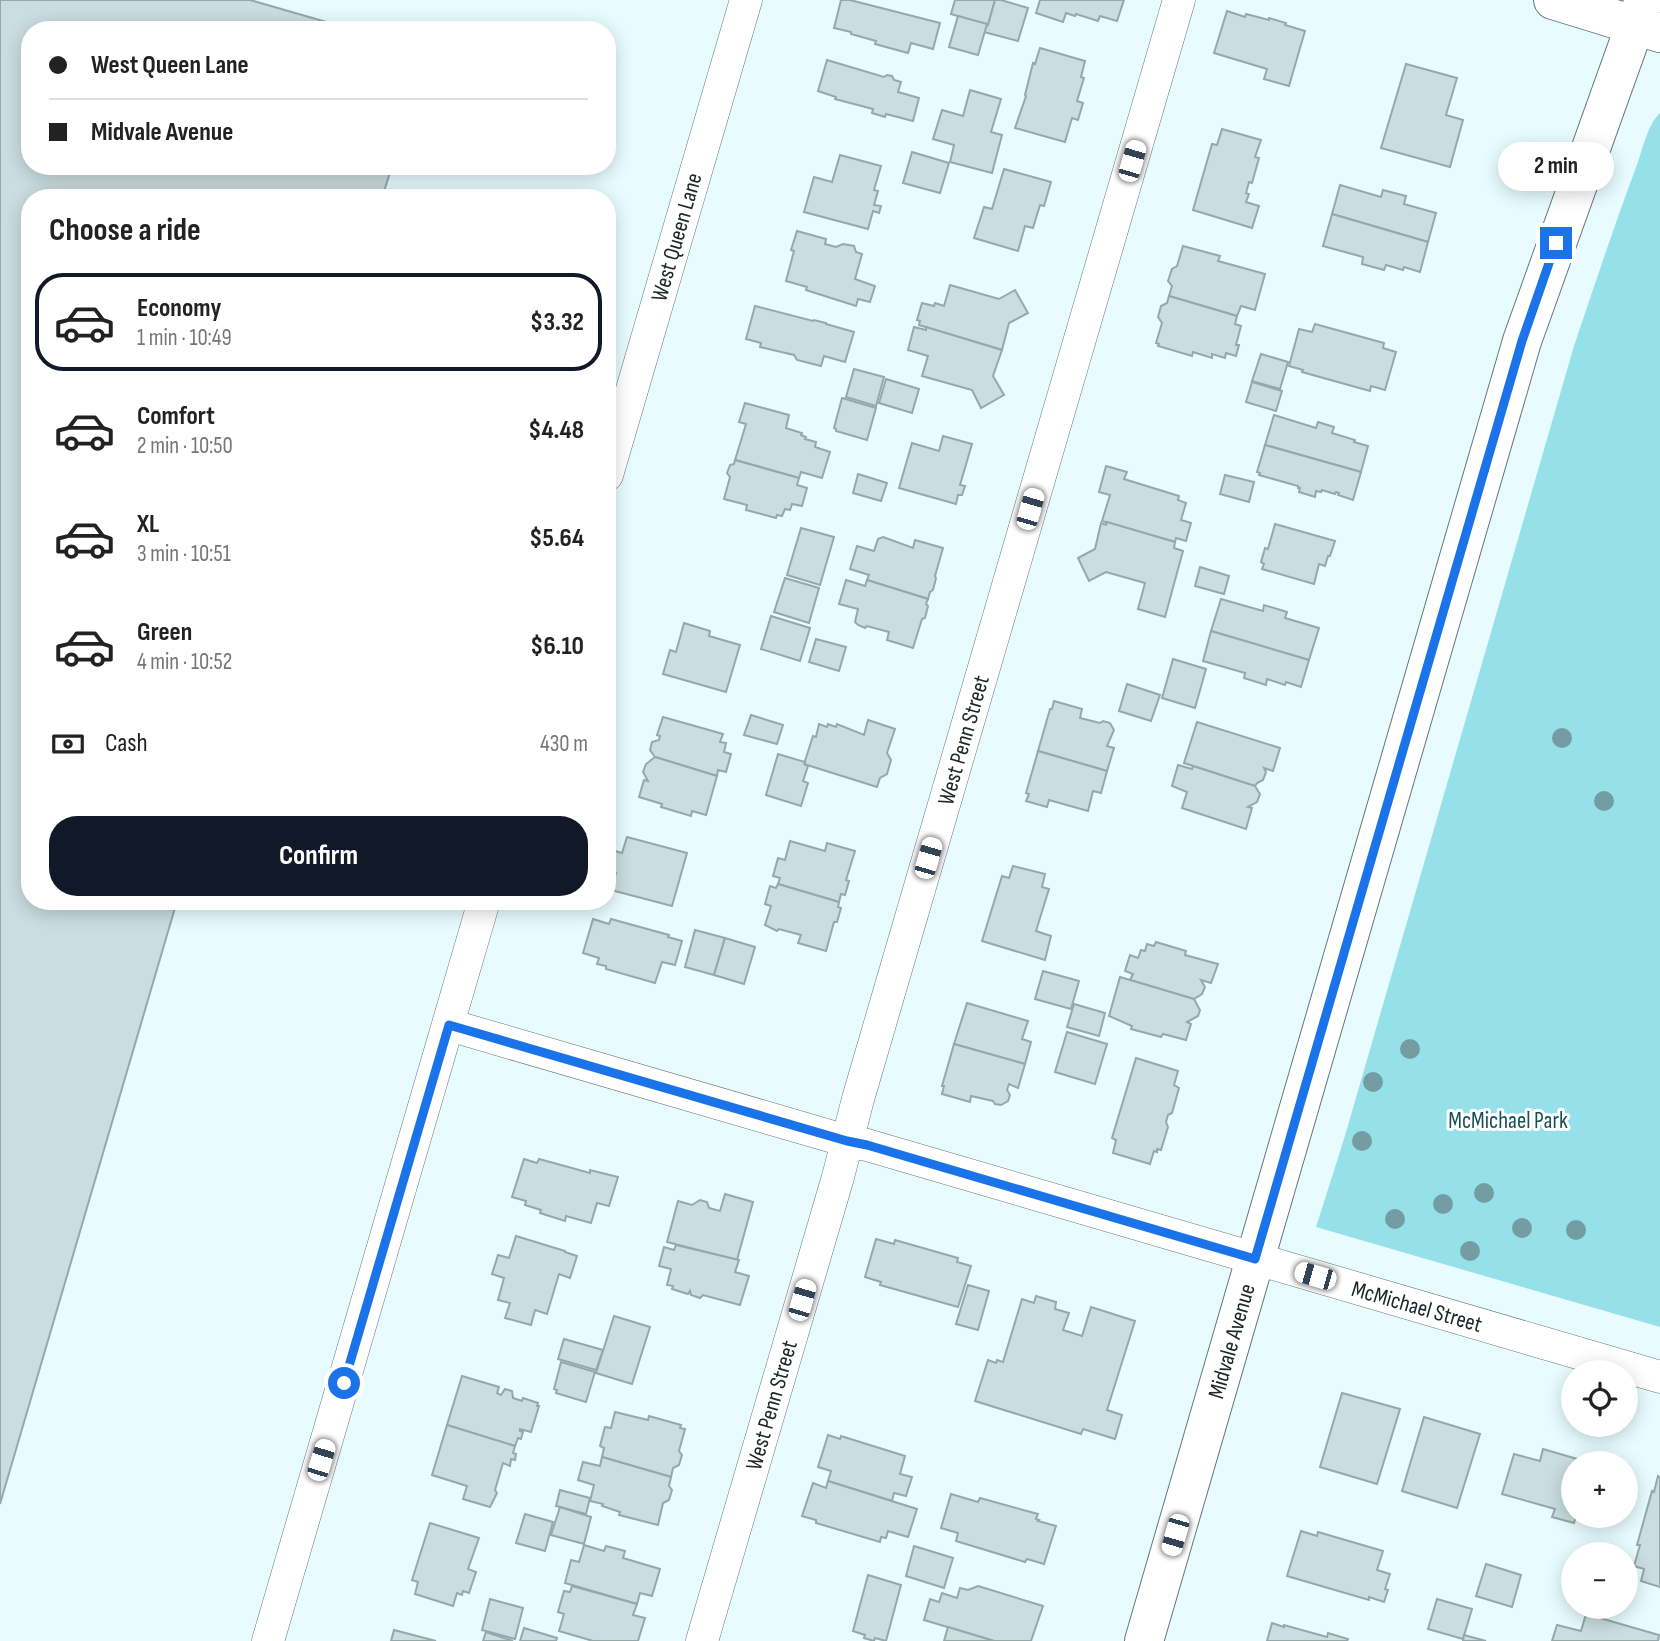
<!DOCTYPE html>
<meta charset="utf-8">
<style>
body{margin:0;font-family:"Sofia Sans Condensed",sans-serif;background:#f6f6f6;color:#222;height:100vh;display:flex;flex-direction:column;font-size:26px;white-space:nowrap}
*{box-sizing:border-box;margin:0}
p{font-size:23px;color:#767676}
.icon{flex:none;width:38px;height:38px;fill:none;stroke:currentColor;stroke-width:2;stroke-linecap:round;stroke-linejoin:round}
.map{position:relative;flex:1;overflow:hidden}
.drawer{position:absolute;left:21px;top:189px;width:595px;height:721px;display:flex;flex-direction:column;background:#fff;border-radius:28px;box-shadow:0 4px 18px #0003}
.drawer>*{flex:none}
.hud{position:absolute;left:21px;top:21px;width:595px;height:154px;border-radius:28px;box-shadow:0 4px 18px #0003;display:grid;align-content:center;height:154px;padding:0 28px;background:#fff}
.fabs{position:absolute;left:1561px;top:1360px;display:grid;gap:14px}
.fabs a{display:grid;place-items:center;width:77px;height:77px;border-radius:50%;background:#fff;box-shadow:0 4px 18px #0003;font-size:35px}
.end{position:absolute;width:32px;height:32px;margin:-16px;border:9px solid #1a73e8;background:#fff;box-shadow:0 0 0 4px #fff}
.from{border-radius:50%}
.bubble{position:absolute;height:49px;border-radius:24px;background:#fff;box-shadow:0 4px 18px #0003;font-size:23px;font-weight:700;line-height:49px;text-align:center}
.car{position:absolute;width:21px;height:42px;margin:-21px -10px;border-radius:9px;box-shadow:0 0 5px 2px #0007;background:linear-gradient(#fff 24%,#345 0 40%,#fff 0 76%,#345 0 86%,#fff 0)}
.hud b{display:flex;align-items:center;gap:24px;height:66px;font-size:26px}
.hud b+b{border-top:2px solid #e0e0e0}
.hud i{width:18px;height:18px;background:#222}
ul{padding:0;list-style:none}
li{display:flex;align-items:center;gap:21px;height:98px;margin:0 14px 10px;padding:0 14px;border:4px solid transparent;border-radius:28px}
li div{flex:1}
li b{display:block;font-size:26px}
li em{font-style:normal;font-weight:700}
li.on{border-color:#111827}
li>.icon{width:63px;height:63px;stroke-width:1.5}
h2{padding:0 28px;font-size:32px;line-height:84px}
.pay{display:flex;align-items:center;gap:18px;height:77px;padding:0 28px;font-size:26px}
.pay p{margin-inline-start:auto}
.cta{display:flex;gap:14px;margin-top:auto;padding:14px 28px}
.cta a{flex:1;height:80px;border-radius:28px;background:#111827;color:#fff;font-size:28px;font-weight:700;line-height:80px;text-align:center}
.map>svg:first-child{display:block}
.green{fill:#96e0ea}
.building{fill:#cadde0;stroke:#95a8aa;stroke-width:2}
.lines{fill:none;stroke-linecap:round;stroke-linejoin:round}
.minor-casing{stroke:#657779;stroke-width:33}
.tertiary-casing{stroke:#657779;stroke-width:40}
.primary-casing{stroke:#657779;stroke-width:40}
.minor{stroke:#fff;stroke-width:32}
.tertiary{stroke:#fff;stroke-width:38}
.primary{stroke:#fff;stroke-width:38}
.tree{fill:#749da3}
.route{stroke:#1a73e8;stroke-width:9}
.labels{text-anchor:middle;stroke-width:6;stroke-linejoin:round;paint-order:stroke}
.street-label{font-size:23px;fill:#202829;stroke:#fff}
.park-label{font-size:23px;fill:#165057;stroke:#fff}
</style>
<div class="map">
<svg width="1660" height="1641" viewBox="0 0 1660 1641">
<rect width="100%" height="100%" fill="#e8fcff"/>
<path class="green" d="M1660 113V1327L1316 1227 1344 1139 1574 346C1595 284 1615 223 1638 162 1643 147 1648 124 1660 113Z"/>
<g class="building">
<polygon points="0,0 250,0 354,30 30,30 30,166 392,166 382,198 30,198 30,901 177,901 0,1504"/>
<polygon points="841,0 850,0 940,23 933,49 911,43 908,53 875,44 876,41 851,34 851,32 834,28"/>
<polygon points="955,0 995,0 988,25 951,14"/>
<polygon points="995,0 1001,0 1028,8 1018,41 984,32 987,24 988,25"/>
<polygon points="1040,0 1124,0 1117,21 1100,16 1098,21 1076,14 1075,16 1066,13 1063,22 1036,13"/>
<polygon points="1227,11 1245,17 1246,14 1269,20 1269,18 1286,23 1285,25 1305,31 1289,86 1264,79 1267,69 1214,53"/>
<polygon points="958,16 987,24 978,55 949,47"/>
<polygon points="1040,48 1085,61 1081,77 1084,78 1077,101 1083,103 1078,120 1072,118 1065,142 1015,128 1026,96 1025,95 1033,63 1035,64"/>
<polygon points="827,60 884,77 887,75 892,76 894,80 901,82 898,92 919,98 913,121 886,114 885,117 872,113 873,109 835,99 836,97 818,91"/>
<polygon points="1406,64 1457,78 1446,115 1463,120 1450,167 1381,148"/>
<polygon points="970,90 1001,99 991,132 1002,135 992,173 950,162 954,145 933,139 942,110 963,116"/>
<polygon points="1222,129 1261,140 1255,157 1259,158 1252,183 1249,182 1246,193 1249,194 1246,202 1259,206 1252,228 1193,210 1212,144 1217,145"/>
<polygon points="912,152 949,163 940,193 903,183"/>
<polygon points="840,155 881,166 874,190 878,191 874,205 881,206 879,213 873,211 868,229 804,212 814,177 832,182"/>
<polygon points="1004,169 1051,182 1044,206 1040,205 1033,228 1025,226 1018,251 974,238 984,207 992,209"/>
<polygon points="1340,185 1381,197 1383,190 1406,196 1404,204 1436,213 1428,242 1332,214"/>
<polygon points="1332,214 1428,242 1420,272 1404,267 1403,270 1386,265 1384,270 1362,264 1363,257 1323,246"/>
<polygon points="797,231 826,239 825,244 836,247 843,244 854,246 856,252 862,254 855,279 875,286 870,302 858,299 856,306 806,290 807,287 786,281 794,251 791,250"/>
<polygon points="1183,246 1220,256 1218,261 1265,274 1255,310 1241,306 1237,316 1169,296 1172,286 1168,281 1172,269 1177,266"/>
<polygon points="950,285 999,299 1015,290 1028,313 1009,323 1002,350 919,325 920,321 917,320 922,303 934,306 935,303 944,306"/>
<polygon points="1169,296 1237,316 1235,324 1241,326 1236,345 1239,345 1236,356 1226,353 1225,358 1212,354 1212,358 1193,352 1192,356 1158,346 1159,344 1156,343 1162,323 1158,317 1161,306 1167,303"/>
<polygon points="755,306 813,321 814,320 826,323 826,324 854,332 845,362 824,356 821,366 797,360 794,355 760,347 761,343 746,339"/>
<polygon points="1315,324 1384,343 1383,348 1396,352 1385,390 1371,386 1370,391 1302,372 1303,370 1289,366 1299,329 1312,332"/>
<polygon points="914,327 926,330 926,327 1002,350 993,376 1004,395 981,408 972,390 922,376 928,356 908,350"/>
<polygon points="1261,354 1288,362 1280,389 1252,381"/>
<polygon points="854,369 884,377 876,406 846,397"/>
<polygon points="886,379 919,389 912,413 879,403"/>
<polygon points="1252,382 1282,391 1276,411 1246,402"/>
<polygon points="842,398 876,408 867,440 836,431 836,429 834,428"/>
<polygon points="745,403 789,415 786,428 802,433 801,435 806,437 805,439 816,442 815,447 830,452 822,478 801,472 799,478 735,460 746,424 739,422"/>
<polygon points="1274,415 1316,428 1318,422 1334,427 1332,433 1355,440 1354,442 1368,446 1361,472 1265,445"/>
<polygon points="943,436 972,444 960,485 965,486 962,495 958,495 956,504 899,488 912,443 939,451"/>
<polygon points="1265,445 1361,472 1353,500 1338,495 1339,493 1336,492 1335,494 1322,490 1321,492 1316,491 1315,497 1299,492 1300,488 1298,488 1298,486 1259,475 1260,473 1257,472"/>
<polygon points="735,460 799,478 797,485 807,488 802,506 792,504 790,510 785,509 782,516 777,515 776,518 746,510 747,505 724,499 730,477 727,473 730,465 734,464"/>
<polygon points="1106,466 1127,472 1124,479 1179,496 1178,500 1186,503 1181,520 1191,523 1186,541 1176,538 1175,542 1102,521 1110,495 1099,492"/>
<polygon points="858,474 887,483 881,501 853,493"/>
<polygon points="1225,475 1254,482 1249,502 1220,494"/>
<polygon points="1107,522 1175,542 1174,548 1183,551 1165,617 1138,609 1145,583 1106,572 1089,581 1078,558 1095,549 1101,523 1106,525"/>
<polygon points="1275,524 1335,541 1330,556 1328,556 1325,566 1319,564 1314,584 1262,569 1264,564 1261,562 1265,548 1268,549"/>
<polygon points="801,528 834,537 820,585 787,575"/>
<polygon points="883,537 913,548 915,540 943,548 935,576 936,578 933,590 930,592 928,599 867,580 869,575 850,569 857,546 874,551 878,539"/>
<polygon points="1200,567 1229,576 1224,594 1195,586"/>
<polygon points="785,578 819,588 809,623 774,612"/>
<polygon points="846,580 865,586 867,580 928,599 926,604 928,606 925,618 922,619 913,648 887,640 889,632 867,626 865,628 858,625 855,622 858,609 839,604"/>
<polygon points="1221,599 1263,611 1264,605 1287,612 1285,618 1319,628 1309,660 1211,631"/>
<polygon points="771,616 810,628 800,661 761,649"/>
<polygon points="684,623 710,631 709,636 740,645 726,692 663,674 670,650 676,652"/>
<polygon points="1211,631 1309,660 1301,687 1286,682 1285,685 1267,679 1266,685 1244,678 1245,673 1203,661"/>
<polygon points="816,639 846,647 839,671 809,662"/>
<polygon points="1173,659 1206,669 1195,708 1162,698"/>
<polygon points="1127,684 1160,695 1151,721 1119,711"/>
<polygon points="1054,701 1082,709 1080,718 1100,723 1103,721 1110,723 1114,730 1107,746 1114,748 1107,771 1038,751 1050,709 1052,709"/>
<polygon points="751,715 783,725 777,744 744,735"/>
<polygon points="663,717 723,734 720,742 726,743 724,752 731,754 726,772 718,770 717,776 655,757 650,750 652,742 659,740 660,736 657,735"/>
<polygon points="868,720 895,729 887,753 891,760 887,774 880,778 877,787 804,764 813,736 816,737 819,724 827,727 828,724 836,727 837,724 864,735"/>
<polygon points="1197,722 1280,748 1273,771 1264,768 1266,772 1263,780 1257,783 1255,786 1184,763"/>
<polygon points="1038,751 1107,771 1101,793 1093,791 1088,811 1049,800 1047,807 1026,801 1029,794 1026,793"/>
<polygon points="778,754 805,762 804,764 808,766 803,781 808,783 801,806 766,795"/>
<polygon points="655,757 717,776 706,815 692,811 691,816 661,807 662,804 639,797 644,780 648,781 643,772 646,764"/>
<polygon points="1178,765 1192,769 1193,766 1255,786 1260,794 1257,802 1248,807 1252,808 1246,829 1182,808 1187,792 1172,786"/>
<polygon points="627,837 687,853 672,906 611,890 616,873 610,871 615,851 622,853"/>
<polygon points="790,841 825,851 827,843 855,851 846,880 849,881 845,895 841,894 839,902 778,884 780,878 773,876 778,858 785,860"/>
<polygon points="1013,866 1045,874 1042,887 1049,889 1036,931 1051,936 1045,960 982,941 1002,876 1009,878"/>
<polygon points="778,884 839,902 838,907 841,908 837,922 834,922 826,951 798,943 801,935 779,929 777,931 765,925 771,906 765,904 770,886 776,888"/>
<polygon points="593,919 609,924 611,919 669,935 668,937 682,941 675,965 662,962 655,983 606,969 606,966 597,964 599,958 583,953"/>
<polygon points="695,930 725,938 714,975 685,967"/>
<polygon points="725,938 755,947 744,984 714,975"/>
<polygon points="1156,942 1186,951 1185,955 1218,964 1211,983 1201,980 1205,987 1202,994 1194,999 1130,980 1133,974 1125,971 1130,955 1138,958 1141,950 1145,951 1147,944 1154,946"/>
<polygon points="1043,971 1079,981 1071,1009 1035,999"/>
<polygon points="1120,977 1194,999 1200,1010 1198,1016 1187,1022 1191,1024 1186,1040 1163,1034 1161,1037 1131,1029 1132,1026 1109,1016"/>
<polygon points="967,1003 1028,1021 1022,1039 1031,1042 1025,1064 954,1044"/>
<polygon points="1074,1004 1105,1013 1099,1036 1067,1027"/>
<polygon points="1067,1032 1107,1044 1095,1084 1055,1072"/>
<polygon points="954,1044 1025,1064 1018,1088 1009,1084 1007,1090 1010,1095 1008,1101 1001,1105 995,1104 993,1101 971,1096 970,1102 942,1094 944,1086 942,1086"/>
<polygon points="1136,1058 1178,1071 1174,1085 1179,1088 1172,1113 1168,1115 1166,1122 1168,1127 1161,1150 1157,1149 1157,1152 1154,1151 1150,1164 1113,1153 1116,1140 1112,1138"/>
<polygon points="524,1159 537,1163 539,1159 590,1173 590,1170 618,1177 609,1206 597,1203 591,1223 566,1216 565,1221 540,1213 541,1210 525,1205 526,1201 512,1197"/>
<polygon points="725,1194 753,1202 737,1260 667,1242 678,1201 692,1205 700,1200 707,1202 709,1208 720,1211"/>
<polygon points="516,1236 565,1251 565,1252 577,1256 570,1278 559,1274 547,1314 535,1310 531,1325 505,1318 510,1303 498,1300 504,1278 492,1274 498,1255 509,1258"/>
<polygon points="876,1239 894,1244 895,1240 958,1258 957,1262 971,1266 958,1307 880,1285 881,1282 865,1277"/>
<polygon points="676,1245 739,1260 735,1272 749,1276 740,1305 703,1295 700,1298 691,1295 690,1291 688,1294 672,1289 673,1286 667,1285 671,1269 659,1266 664,1247 674,1250"/>
<polygon points="968,1285 989,1291 978,1330 956,1324"/>
<polygon points="1036,1296 1056,1302 1055,1309 1069,1313 1063,1330 1082,1336 1091,1307 1135,1321 1107,1410 1122,1415 1115,1439 1083,1429 1081,1434 975,1401 988,1360 996,1363 997,1360 1003,1362 1022,1299 1034,1303"/>
<polygon points="614,1316 650,1327 632,1384 596,1373"/>
<polygon points="564,1339 603,1350 596,1370 558,1359"/>
<polygon points="561,1362 595,1372 586,1402 556,1393 557,1390 554,1389"/>
<polygon points="462,1376 499,1387 497,1393 501,1395 505,1389 512,1391 513,1398 522,1401 523,1398 538,1403 537,1406 539,1406 531,1432 520,1429 520,1431 523,1432 521,1439 518,1438 515,1446 447,1425"/>
<polygon points="1342,1393 1400,1409 1377,1484 1320,1467"/>
<polygon points="615,1412 648,1420 649,1416 681,1425 680,1428 685,1429 679,1451 682,1455 679,1465 673,1468 671,1477 602,1457 604,1448 600,1446 605,1427 611,1428"/>
<polygon points="1424,1417 1480,1434 1457,1508 1402,1491"/>
<polygon points="447,1425 515,1446 513,1453 516,1454 515,1460 511,1459 510,1466 503,1463 495,1490 497,1493 490,1507 463,1499 467,1486 432,1475"/>
<polygon points="828,1435 840,1439 841,1436 905,1456 900,1474 912,1477 906,1496 894,1493 892,1501 828,1481 831,1471 818,1467"/>
<polygon points="1543,1449 1591,1463 1573,1463 1573,1516 1576,1516 1574,1523 1552,1517 1555,1509 1502,1494 1514,1454 1540,1461"/>
<polygon points="602,1457 671,1477 669,1486 672,1490 669,1500 663,1503 658,1525 619,1515 620,1512 602,1506 603,1504 590,1501 594,1485 578,1480 583,1462 600,1466"/>
<polygon points="1658,1476 1660,1477 1660,1587 1641,1581 1644,1569 1634,1566 1640,1545 1637,1545 1652,1491 1654,1492"/>
<polygon points="828,1481 917,1509 908,1537 888,1531 886,1538 881,1537 880,1542 816,1523 816,1520 802,1516 813,1483 826,1488"/>
<polygon points="560,1490 590,1498 586,1514 556,1506"/>
<polygon points="951,1494 978,1502 980,1498 1038,1514 1036,1519 1039,1520 1038,1521 1056,1526 1044,1564 1027,1559 1025,1562 956,1541 958,1533 941,1528"/>
<polygon points="560,1507 591,1517 584,1544 551,1535"/>
<polygon points="525,1514 553,1522 545,1551 516,1543"/>
<polygon points="430,1523 479,1538 468,1569 476,1572 469,1593 463,1591 462,1595 457,1593 453,1606 415,1594 418,1582 412,1580"/>
<polygon points="1301,1531 1317,1536 1318,1532 1383,1551 1377,1570 1390,1574 1385,1589 1388,1590 1384,1602 1369,1597 1369,1600 1287,1576"/>
<polygon points="584,1545 604,1551 606,1546 625,1551 623,1558 660,1569 652,1596 640,1593 637,1604 565,1583 571,1560 579,1562"/>
<polygon points="914,1546 953,1558 944,1588 906,1576"/>
<polygon points="1486,1564 1521,1575 1512,1607 1476,1596"/>
<polygon points="868,1575 901,1585 886,1641 875,1638 874,1641 864,1638 865,1635 853,1631"/>
<polygon points="572,1586 637,1604 633,1615 645,1618 638,1641 593,1641 559,1631 564,1614 558,1612 564,1591 570,1592"/>
<polygon points="978,1586 1043,1606 1031,1641 994,1641 924,1620 930,1599 939,1602 942,1593 957,1598 960,1588 968,1590"/>
<polygon points="490,1599 523,1608 515,1639 482,1630"/>
<polygon points="1437,1599 1472,1609 1463,1639 1428,1629"/>
<polygon points="1586,1614 1659,1635 1658,1641 1552,1641 1557,1625 1581,1631"/>
<polygon points="1272,1623 1284,1627 1284,1625 1327,1637 1328,1633 1348,1639 1347,1641 1267,1641"/>
<polygon points="948,1627 994,1641 944,1641"/>
<polygon points="524,1628 557,1638 556,1641 520,1641"/>
<polygon points="394,1630 436,1641 391,1641"/>
<polygon points="486,1632 513,1641 483,1641"/>
<polygon points="1464,1635 1486,1641 1463,1641"/>
</g>
<g class="lines">
<defs>
<g id="minor">
<polyline points="607,475 746,0"/>
<polyline points="449,1025 847,1141 867,1145 1660,1377"/>
<polyline points="268,1641 484,901"/>
<polyline points="702,1641 838,1177 858,1099 1179,0"/>
</g>
<polyline id="tertiary" points="1144,1641 1522,341 1644,0"/>
<polyline id="primary" points="1553,0 1660,33"/>
</defs>
<use href="#minor" class="minor-casing"/>
<use href="#tertiary" class="tertiary-casing"/>
<use href="#primary" class="primary-casing"/>
<use href="#minor" class="minor"/>
<use href="#tertiary" class="tertiary"/>
<use href="#primary" class="primary"/>
</g>
<g class="tree">
<circle cx="1562" cy="738" r="10"/>
<circle cx="1604" cy="801" r="10"/>
<circle cx="1410" cy="1049" r="10"/>
<circle cx="1373" cy="1082" r="10"/>
<circle cx="1362" cy="1141" r="10"/>
<circle cx="1484" cy="1193" r="10"/>
<circle cx="1443" cy="1204" r="10"/>
<circle cx="1395" cy="1219" r="10"/>
<circle cx="1522" cy="1228" r="10"/>
<circle cx="1576" cy="1230" r="10"/>
<circle cx="1470" cy="1251" r="10"/>
</g>
<g class="lines">
<polyline class="route" points="344,1383 449,1025 847,1141 867,1145 1255,1259 1522,341 1556,243"/>
</g>
<g class="labels">
<g class="street-label">
<text transform="translate(676 237) rotate(-74)" y="8">West Queen Lane</text>
<text transform="translate(963 740) rotate(-74)" y="8">West Penn Street</text>
<text transform="translate(1417 1306) rotate(16)" y="8">McMichael Street</text>
<text transform="translate(1231 1341) rotate(-74)" y="8">Midvale Avenue</text>
<text transform="translate(771 1405) rotate(-74)" y="8">West Penn Street</text>
</g>
<g class="park-label">
<text x="1508" y="1128">McMichael Park</text>
</g>
</g>
</svg>
<div class="fabs">
<a><svg class="icon" aria-label="locate" viewBox="0 0 24 24"><circle cx="12" cy="12" r="6"/><path d="M12 2v4M12 18v4M2 12h4M18 12h4"/></svg></a>
<a>+</a>
<a>−</a>
</div>
<i class="end from" style="left:344px;top:1383px"></i>
<i class="end" style="left:1556px;top:243px"></i>
<div class="bubble" style="left:1498px;top:142px;width:116px">2 min</div>
<i class="car" style="left:1132px;top:161px;rotate:16deg"></i>
<i class="car" style="left:1030px;top:509px;rotate:16deg"></i>
<i class="car" style="left:928px;top:858px;rotate:16deg"></i>
<i class="car" style="left:1315px;top:1276px;rotate:286deg"></i>
<i class="car" style="left:802px;top:1300px;rotate:16deg"></i>
<i class="car" style="left:321px;top:1460px;rotate:17deg"></i>
<i class="car" style="left:1175px;top:1535px;rotate:196deg"></i>
<div class="hud">
<b><i class="from"></i>West Queen Lane</b>
<b><i></i>Midvale Avenue</b>
</div>
<section class="drawer">
<h2>Choose a ride</h2>
<ul>
<li class="on"><svg class="icon" aria-label="car" viewBox="0 0 24 24"><path d="M5 17H2v-5l4-1 3-4h7l3 4 3 1v5h-3M9 17h6M6 11h13"/><circle cx="7" cy="17" r="2"/><circle cx="17" cy="17" r="2"/></svg><div><b>Economy</b><p>1 min · 10:49</p></div><em>$3.32</em></li>
<li><svg class="icon" aria-label="car" viewBox="0 0 24 24"><path d="M5 17H2v-5l4-1 3-4h7l3 4 3 1v5h-3M9 17h6M6 11h13"/><circle cx="7" cy="17" r="2"/><circle cx="17" cy="17" r="2"/></svg><div><b>Comfort</b><p>2 min · 10:50</p></div><em>$4.48</em></li>
<li><svg class="icon" aria-label="car" viewBox="0 0 24 24"><path d="M5 17H2v-5l4-1 3-4h7l3 4 3 1v5h-3M9 17h6M6 11h13"/><circle cx="7" cy="17" r="2"/><circle cx="17" cy="17" r="2"/></svg><div><b>XL</b><p>3 min · 10:51</p></div><em>$5.64</em></li>
<li><svg class="icon" aria-label="car" viewBox="0 0 24 24"><path d="M5 17H2v-5l4-1 3-4h7l3 4 3 1v5h-3M9 17h6M6 11h13"/><circle cx="7" cy="17" r="2"/><circle cx="17" cy="17" r="2"/></svg><div><b>Green</b><p>4 min · 10:52</p></div><em>$6.10</em></li>
</ul>
<div class="pay"><svg class="icon" aria-label="cash" viewBox="0 0 24 24"><path d="M3 7h18v10H3z"/><circle cx="12" cy="12" r="2"/></svg>Cash<p>430 m</p></div>
<div class="cta"><a>Confirm</a></div>
</section>
</div>
